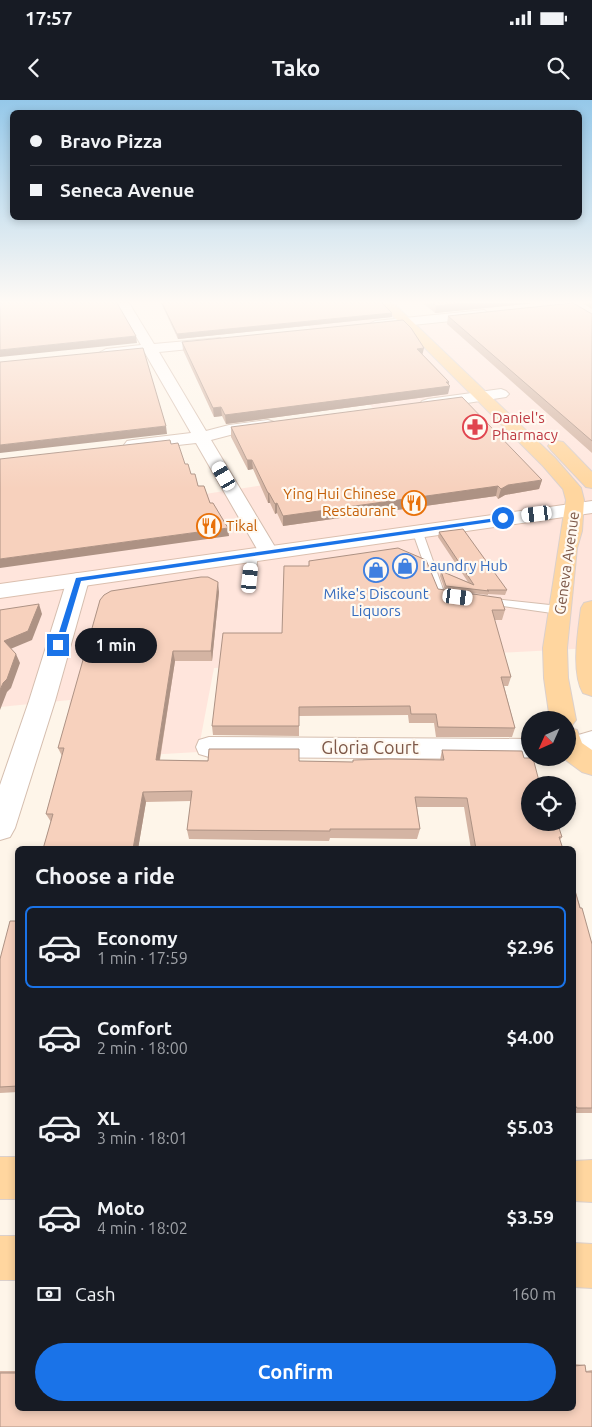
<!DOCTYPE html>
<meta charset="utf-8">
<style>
body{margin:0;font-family:Ubuntu,sans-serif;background:#20242c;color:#f1f3f6;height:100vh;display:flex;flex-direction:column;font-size:19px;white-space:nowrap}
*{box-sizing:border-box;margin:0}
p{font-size:16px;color:#9ea1a6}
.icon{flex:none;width:28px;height:28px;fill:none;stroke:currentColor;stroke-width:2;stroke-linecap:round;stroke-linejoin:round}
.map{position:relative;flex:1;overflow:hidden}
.details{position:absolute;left:15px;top:746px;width:561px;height:565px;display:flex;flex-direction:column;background:#171b24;border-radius:8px;box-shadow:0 2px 8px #0003}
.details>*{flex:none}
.top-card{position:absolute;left:10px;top:10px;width:572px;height:110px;border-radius:8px;box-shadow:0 2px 8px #0003;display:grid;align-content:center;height:110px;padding:0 20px;background:#171b24}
.needle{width:32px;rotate:225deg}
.tools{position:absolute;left:521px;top:611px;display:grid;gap:10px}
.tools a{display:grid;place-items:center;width:55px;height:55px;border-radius:50%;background:#171b24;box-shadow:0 2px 8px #0003;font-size:25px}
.end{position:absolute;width:22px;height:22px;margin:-11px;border:6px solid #1a73e8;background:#fff;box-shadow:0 0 0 2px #fff}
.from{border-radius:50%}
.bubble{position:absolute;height:35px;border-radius:18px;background:#171b24;box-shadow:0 2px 8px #0003;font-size:16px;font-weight:600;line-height:35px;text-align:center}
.car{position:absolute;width:15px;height:30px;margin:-15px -8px;border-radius:6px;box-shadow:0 0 4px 1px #0007;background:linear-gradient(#fff 24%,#345 0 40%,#fff 0 76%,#345 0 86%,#fff 0)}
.top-card b{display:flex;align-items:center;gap:18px;height:48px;font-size:19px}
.top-card b+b{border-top:1px solid #363941}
.top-card i{width:12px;height:12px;background:#f1f3f6}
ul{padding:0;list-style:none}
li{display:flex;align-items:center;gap:15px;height:82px;margin:0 10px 8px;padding:0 10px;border:2px solid transparent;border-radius:8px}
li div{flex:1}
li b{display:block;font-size:19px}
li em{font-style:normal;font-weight:600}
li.active{border-color:#1a73e8}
li>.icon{width:45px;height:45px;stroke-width:1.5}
h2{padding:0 20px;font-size:22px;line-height:60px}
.pay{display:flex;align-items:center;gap:12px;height:55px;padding:0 20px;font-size:19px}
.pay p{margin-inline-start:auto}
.cta{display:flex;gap:10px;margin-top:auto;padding:10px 20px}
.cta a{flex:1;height:58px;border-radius:30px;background:#1a73e8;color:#fff;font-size:20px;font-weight:600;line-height:58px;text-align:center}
.status{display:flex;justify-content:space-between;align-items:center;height:35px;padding:0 25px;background:#171b24;direction:ltr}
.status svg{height:14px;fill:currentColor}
header{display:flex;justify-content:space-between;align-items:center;height:65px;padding:0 20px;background:#171b24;font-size:22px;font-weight:600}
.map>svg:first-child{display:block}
.commercial{fill:#ffe5dc}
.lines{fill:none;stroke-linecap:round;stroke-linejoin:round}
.service-casing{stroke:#d5beaf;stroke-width:2}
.minor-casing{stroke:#d5beaf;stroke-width:2}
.secondary-casing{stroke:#dbbfae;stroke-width:2}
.primary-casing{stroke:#dbd0cc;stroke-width:2}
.service{fill:#fff;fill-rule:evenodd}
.minor{fill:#fff;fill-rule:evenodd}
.secondary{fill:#fff;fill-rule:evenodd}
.primary{fill:#ffd69f;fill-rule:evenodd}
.wall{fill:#d4b4a3}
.shaded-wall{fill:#ad9284}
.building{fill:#f7d1bd;stroke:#ad9284}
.route{fill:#1a73e8}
.labels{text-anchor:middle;stroke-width:4.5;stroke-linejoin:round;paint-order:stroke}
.far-health-label{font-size:15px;fill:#be3a42;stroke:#fff9f1;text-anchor:start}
.far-food-label{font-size:15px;fill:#c56008;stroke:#fff9f1;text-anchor:end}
.far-street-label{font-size:15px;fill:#7d5848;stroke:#fff9f1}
.far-shop-label{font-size:15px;fill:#366cbe;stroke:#fff9f1;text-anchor:start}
.street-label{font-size:18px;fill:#7d5848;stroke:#fff9f1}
</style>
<div class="status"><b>17:57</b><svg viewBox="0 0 49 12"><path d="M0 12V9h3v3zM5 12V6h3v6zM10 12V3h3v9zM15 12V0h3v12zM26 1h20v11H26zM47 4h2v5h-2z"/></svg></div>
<header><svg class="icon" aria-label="back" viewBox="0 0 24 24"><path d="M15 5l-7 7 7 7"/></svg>Tako<svg class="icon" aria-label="search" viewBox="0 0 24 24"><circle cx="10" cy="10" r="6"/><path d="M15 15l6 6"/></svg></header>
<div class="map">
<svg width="592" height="1327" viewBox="0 0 592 1327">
<rect width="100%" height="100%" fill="#fef5e9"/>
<polygon class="commercial" points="309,203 363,203 390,229 506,216 592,279 592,548 214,568 198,652 61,660 70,600 0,607 0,419 205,394 415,362 292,205"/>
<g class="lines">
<defs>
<g id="service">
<polygon points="417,427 422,430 444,492 458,494 460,496 458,498 440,498 435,495 412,430"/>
<polygon points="253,451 258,454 254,486 249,489 244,486 248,454"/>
<polygon points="485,498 559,506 565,510 559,514 481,503 479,501"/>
</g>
<g id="minor">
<polygon points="117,203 129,203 154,244 220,238 227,242 220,246 159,252 206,331 229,325 268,320 274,322 276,325 274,328 268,330 230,335 211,340 278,452 275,456 268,458 261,456 196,343 133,350 127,349 124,345 127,341 133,340 191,333 145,253 106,257 99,253 106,249 141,245"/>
<polygon points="484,210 490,214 489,217 375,229 368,225 375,221"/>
<polygon points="501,289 506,291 509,294 506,297 428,309 422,307 420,304 422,301 428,299"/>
<polygon points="78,473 86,475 89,480 55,601 15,728 10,737 0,740 0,685 29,601 67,480 70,475"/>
<polygon points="592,631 592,651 568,658 565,658 568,658 568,638"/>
<polygon points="209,637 530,639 530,658 536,658 530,659 209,657 199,654 196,647 199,640"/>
</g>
<polygon id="secondary" points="592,401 592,413 0,498 0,484"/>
<g id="primary">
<polygon points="380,203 393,203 555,358 581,388 584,400 582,431 577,448 567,548 568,578 576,620 570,628 577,630 582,643 592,650 592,675 582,672 563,658 568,658 568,620 550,620 544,578 543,548 566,400 563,389 543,366"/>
<polygon points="557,341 563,342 592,372 592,388 586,387 551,350 548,346 551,342"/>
<path d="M592 501V596L583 593C571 572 578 532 581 508L584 503Z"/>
<rect x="0" y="1057" width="18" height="42"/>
<polygon points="592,1060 592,1102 574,1101 574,1061"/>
<rect x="0" y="1136" width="18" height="44"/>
<polygon points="574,1143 592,1144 592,1188 574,1187"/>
</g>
</defs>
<use href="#service" class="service-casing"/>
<use href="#minor" class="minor-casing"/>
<use href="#secondary" class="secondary-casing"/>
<use href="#primary" class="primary-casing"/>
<use href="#service" class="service"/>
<use href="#minor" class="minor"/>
<use href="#secondary" class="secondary"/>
<use href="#primary" class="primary"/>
</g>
<g class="wall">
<polygon points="161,203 382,203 392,213 392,217 178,239"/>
<polygon points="423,203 536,203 435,213"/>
<polygon points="582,203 592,203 592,209"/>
<polygon points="592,214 592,353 447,224 448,216"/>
<polygon points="182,242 423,255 449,282 448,294 226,324 222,316 214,317 183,250"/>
<polygon points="231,327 542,380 539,389 505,395 498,399 496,396 283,426 277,413 275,414 270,403 268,403 253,369 248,370 231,337"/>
<polygon points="439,432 507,490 505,495 488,494 488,495 445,490 440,476 441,471 468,482 438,437"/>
<polygon points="309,466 438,489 505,510 502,520 494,520 511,577 508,586 504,586 515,628 512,637 436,637 434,623 409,623 408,615 299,616 299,636 213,635 212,626 282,533"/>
<polygon points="219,492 212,561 175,561 160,660 353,662 440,660 442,650 530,685 562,737 560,740 563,749 471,749 464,707 417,707 420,729 417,739 330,738 329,741 189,739 187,730 191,701 146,702 138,749 43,749 51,722 46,714 62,656 58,648"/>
<polygon points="574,787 592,844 592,1013 574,1013"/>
<polygon points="18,821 18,992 0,993 0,859"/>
<polygon points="574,1264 585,1265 586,1271 592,1270 592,1327 0,1327 0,1271 18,1271 18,1309 574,1309"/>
</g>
<g class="shaded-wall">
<polygon points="462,203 536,203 435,213 436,206"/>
<polygon points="392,213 392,217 178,239 177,234"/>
<polygon points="136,236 137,243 0,257 0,250"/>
<polygon points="424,248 422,256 417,249"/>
<polygon points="446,282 449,282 448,286 450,286 448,294 226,324 225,315"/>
<polygon points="221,307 222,316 214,317 213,308"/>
<polygon points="166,326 167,334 0,353 0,345"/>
<polygon points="247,360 252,360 253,369 248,370"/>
<polygon points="542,380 539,389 505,395 498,399 501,389 508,385"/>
<polygon points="498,386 496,396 283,426 283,416"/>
<polygon points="268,393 269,393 270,403 268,403"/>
<polygon points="277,403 277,413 275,414 275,404"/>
<polygon points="228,428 229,436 0,468 0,459"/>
<polygon points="218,482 219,492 212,561 211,551"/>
<polygon points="39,504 42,514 32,540 8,550 4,541"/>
<polygon points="173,551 175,561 158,670 156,660"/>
<polygon points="16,554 20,563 11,588 7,592 0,610 0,590"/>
<polygon points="143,692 146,702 138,749 133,749"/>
</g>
<g class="building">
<polygon points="0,203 117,203 136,236 0,250"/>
<polygon points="162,203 382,203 392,213 177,234"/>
<polygon points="433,203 462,203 436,206"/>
<polygon points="573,203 592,214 592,341 448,216"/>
<polygon points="403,220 411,228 424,248 417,249 449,282 446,282 450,286 225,315 221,307 213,308 182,242"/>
<polygon points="143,248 166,326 0,345 0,262"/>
<polygon points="462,297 542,380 508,385 501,389 498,386 283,416 277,403 275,404 269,393 268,393 252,360 247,360 231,327"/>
<polygon points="170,340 171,344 178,343 185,364 188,364 191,374 195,374 198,386 204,386 210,403 213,403 228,428 0,459 0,359"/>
<polygon points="463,429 507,490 487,490 489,491 446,486 441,471 474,485 439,432"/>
<polygon points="398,448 426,460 438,489 501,498 505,510 492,510 511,577 501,577 515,628 438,627 436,614 411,614 410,606 299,607 299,626 212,626 223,533 282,533 284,466 309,466 309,461"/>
<polygon points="201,477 208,477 218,482 211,551 173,551 156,660 208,661 209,649 299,649 299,661 353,662 353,660 389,659 444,660 442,650 522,651 524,658 533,658 540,685 530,685 530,722 557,722 562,737 559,737 563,749 476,749 467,698 415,697 420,729 330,729 330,731 187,730 192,691 143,692 133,749 43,749 53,714 46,714 64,648 58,648 100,500 104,495 111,491"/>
<polygon points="39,504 28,531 4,541 16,554 7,579 3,583 0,590 0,510"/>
<polygon points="574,787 580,808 582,808 592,844 592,1008 577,1008 574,1004"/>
<polygon points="10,821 18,821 18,986 0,987 0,859"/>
<polygon points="585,1265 586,1272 592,1272 592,1327 0,1327 0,1273 18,1273 18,1309 574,1309 574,1266"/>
</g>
<linearGradient id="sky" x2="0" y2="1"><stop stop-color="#95c8e9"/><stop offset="0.52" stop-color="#fffaf5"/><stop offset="1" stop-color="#fffaf5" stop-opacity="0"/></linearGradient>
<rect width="592" height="389" fill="url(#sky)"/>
<polygon class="route" points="503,417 505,420 81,481 62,545 58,547 55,545 76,478"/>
<defs>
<symbol id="pharmacy-ring" viewBox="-11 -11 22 22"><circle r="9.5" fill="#fff9f1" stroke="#e0444e" stroke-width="1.5"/><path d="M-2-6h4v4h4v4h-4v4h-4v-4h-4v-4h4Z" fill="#e0444e"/></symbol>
<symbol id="restaurant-ring" viewBox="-11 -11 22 22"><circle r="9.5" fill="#fff9f1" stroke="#e8710a" stroke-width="1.5"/><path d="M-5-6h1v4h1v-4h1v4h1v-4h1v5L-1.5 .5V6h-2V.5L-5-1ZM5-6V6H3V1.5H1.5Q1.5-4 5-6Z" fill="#e8710a"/></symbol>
<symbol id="shop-ring" viewBox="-11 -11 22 22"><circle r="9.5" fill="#fff9f1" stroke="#3f7fe0" stroke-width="1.5"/><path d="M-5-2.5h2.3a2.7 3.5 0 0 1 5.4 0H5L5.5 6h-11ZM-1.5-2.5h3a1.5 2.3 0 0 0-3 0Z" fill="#3f7fe0"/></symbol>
</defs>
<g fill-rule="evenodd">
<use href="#pharmacy-ring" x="461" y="313" width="28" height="28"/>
<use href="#restaurant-ring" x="400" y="389" width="28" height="28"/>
<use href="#restaurant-ring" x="195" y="412" width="28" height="28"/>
<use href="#shop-ring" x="391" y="452" width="28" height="28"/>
<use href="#shop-ring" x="362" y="456" width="28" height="28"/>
</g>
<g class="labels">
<g class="far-health-label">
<text x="492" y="323">Daniel's<tspan x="492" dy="17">Pharmacy</tspan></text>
</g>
<g class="far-food-label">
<text x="396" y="399">Ying Hui Chinese<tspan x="396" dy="17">Restaurant</tspan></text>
<text x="226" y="431" text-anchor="start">Tikal</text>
</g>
<g class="far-street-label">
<text transform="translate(567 463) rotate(-82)" y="5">Geneva Avenue</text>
</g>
<g class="far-shop-label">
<text x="422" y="471">Laundry Hub</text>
<text x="376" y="499" text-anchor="middle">Mike's Discount<tspan x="376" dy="17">Liquors</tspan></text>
</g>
<g class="street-label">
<text x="370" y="654">Gloria Court</text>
</g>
</g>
</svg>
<div class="tools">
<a><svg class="needle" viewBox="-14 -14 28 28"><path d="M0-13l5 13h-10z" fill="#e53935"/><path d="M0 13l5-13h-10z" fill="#9ea1a6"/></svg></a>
<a><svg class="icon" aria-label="locate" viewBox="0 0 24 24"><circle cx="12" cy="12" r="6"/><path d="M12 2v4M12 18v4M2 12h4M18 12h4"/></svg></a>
</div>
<i class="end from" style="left:503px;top:418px"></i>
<i class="end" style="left:58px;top:545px"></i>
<div class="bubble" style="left:75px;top:528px;width:82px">1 min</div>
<i class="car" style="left:224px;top:376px;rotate:330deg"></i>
<i class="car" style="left:537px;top:414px;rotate:263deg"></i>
<i class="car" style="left:250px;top:478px;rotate:6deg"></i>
<i class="car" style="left:458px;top:497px;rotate:97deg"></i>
<div class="top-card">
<b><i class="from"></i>Bravo Pizza</b>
<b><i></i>Seneca Avenue</b>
</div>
<section class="details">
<h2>Choose a ride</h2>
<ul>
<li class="active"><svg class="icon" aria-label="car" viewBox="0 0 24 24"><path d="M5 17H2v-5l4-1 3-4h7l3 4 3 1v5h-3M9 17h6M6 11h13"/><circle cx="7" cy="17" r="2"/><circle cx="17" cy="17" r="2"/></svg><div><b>Economy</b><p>1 min · 17:59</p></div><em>$2.96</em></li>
<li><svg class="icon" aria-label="car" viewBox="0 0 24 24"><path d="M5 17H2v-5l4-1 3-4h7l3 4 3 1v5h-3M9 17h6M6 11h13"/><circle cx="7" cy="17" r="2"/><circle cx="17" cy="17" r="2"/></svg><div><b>Comfort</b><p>2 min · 18:00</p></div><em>$4.00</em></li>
<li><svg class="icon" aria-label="car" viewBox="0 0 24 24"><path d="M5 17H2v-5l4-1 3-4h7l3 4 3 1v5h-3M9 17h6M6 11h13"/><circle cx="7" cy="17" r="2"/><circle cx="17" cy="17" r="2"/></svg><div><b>XL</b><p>3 min · 18:01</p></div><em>$5.03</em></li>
<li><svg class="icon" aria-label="car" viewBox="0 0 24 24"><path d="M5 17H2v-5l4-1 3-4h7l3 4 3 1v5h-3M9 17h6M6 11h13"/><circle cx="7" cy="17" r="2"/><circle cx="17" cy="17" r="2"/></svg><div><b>Moto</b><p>4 min · 18:02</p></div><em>$3.59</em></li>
</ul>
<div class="pay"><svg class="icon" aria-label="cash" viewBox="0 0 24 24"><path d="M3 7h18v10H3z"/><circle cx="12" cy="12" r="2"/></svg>Cash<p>160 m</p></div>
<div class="cta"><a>Confirm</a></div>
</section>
</div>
